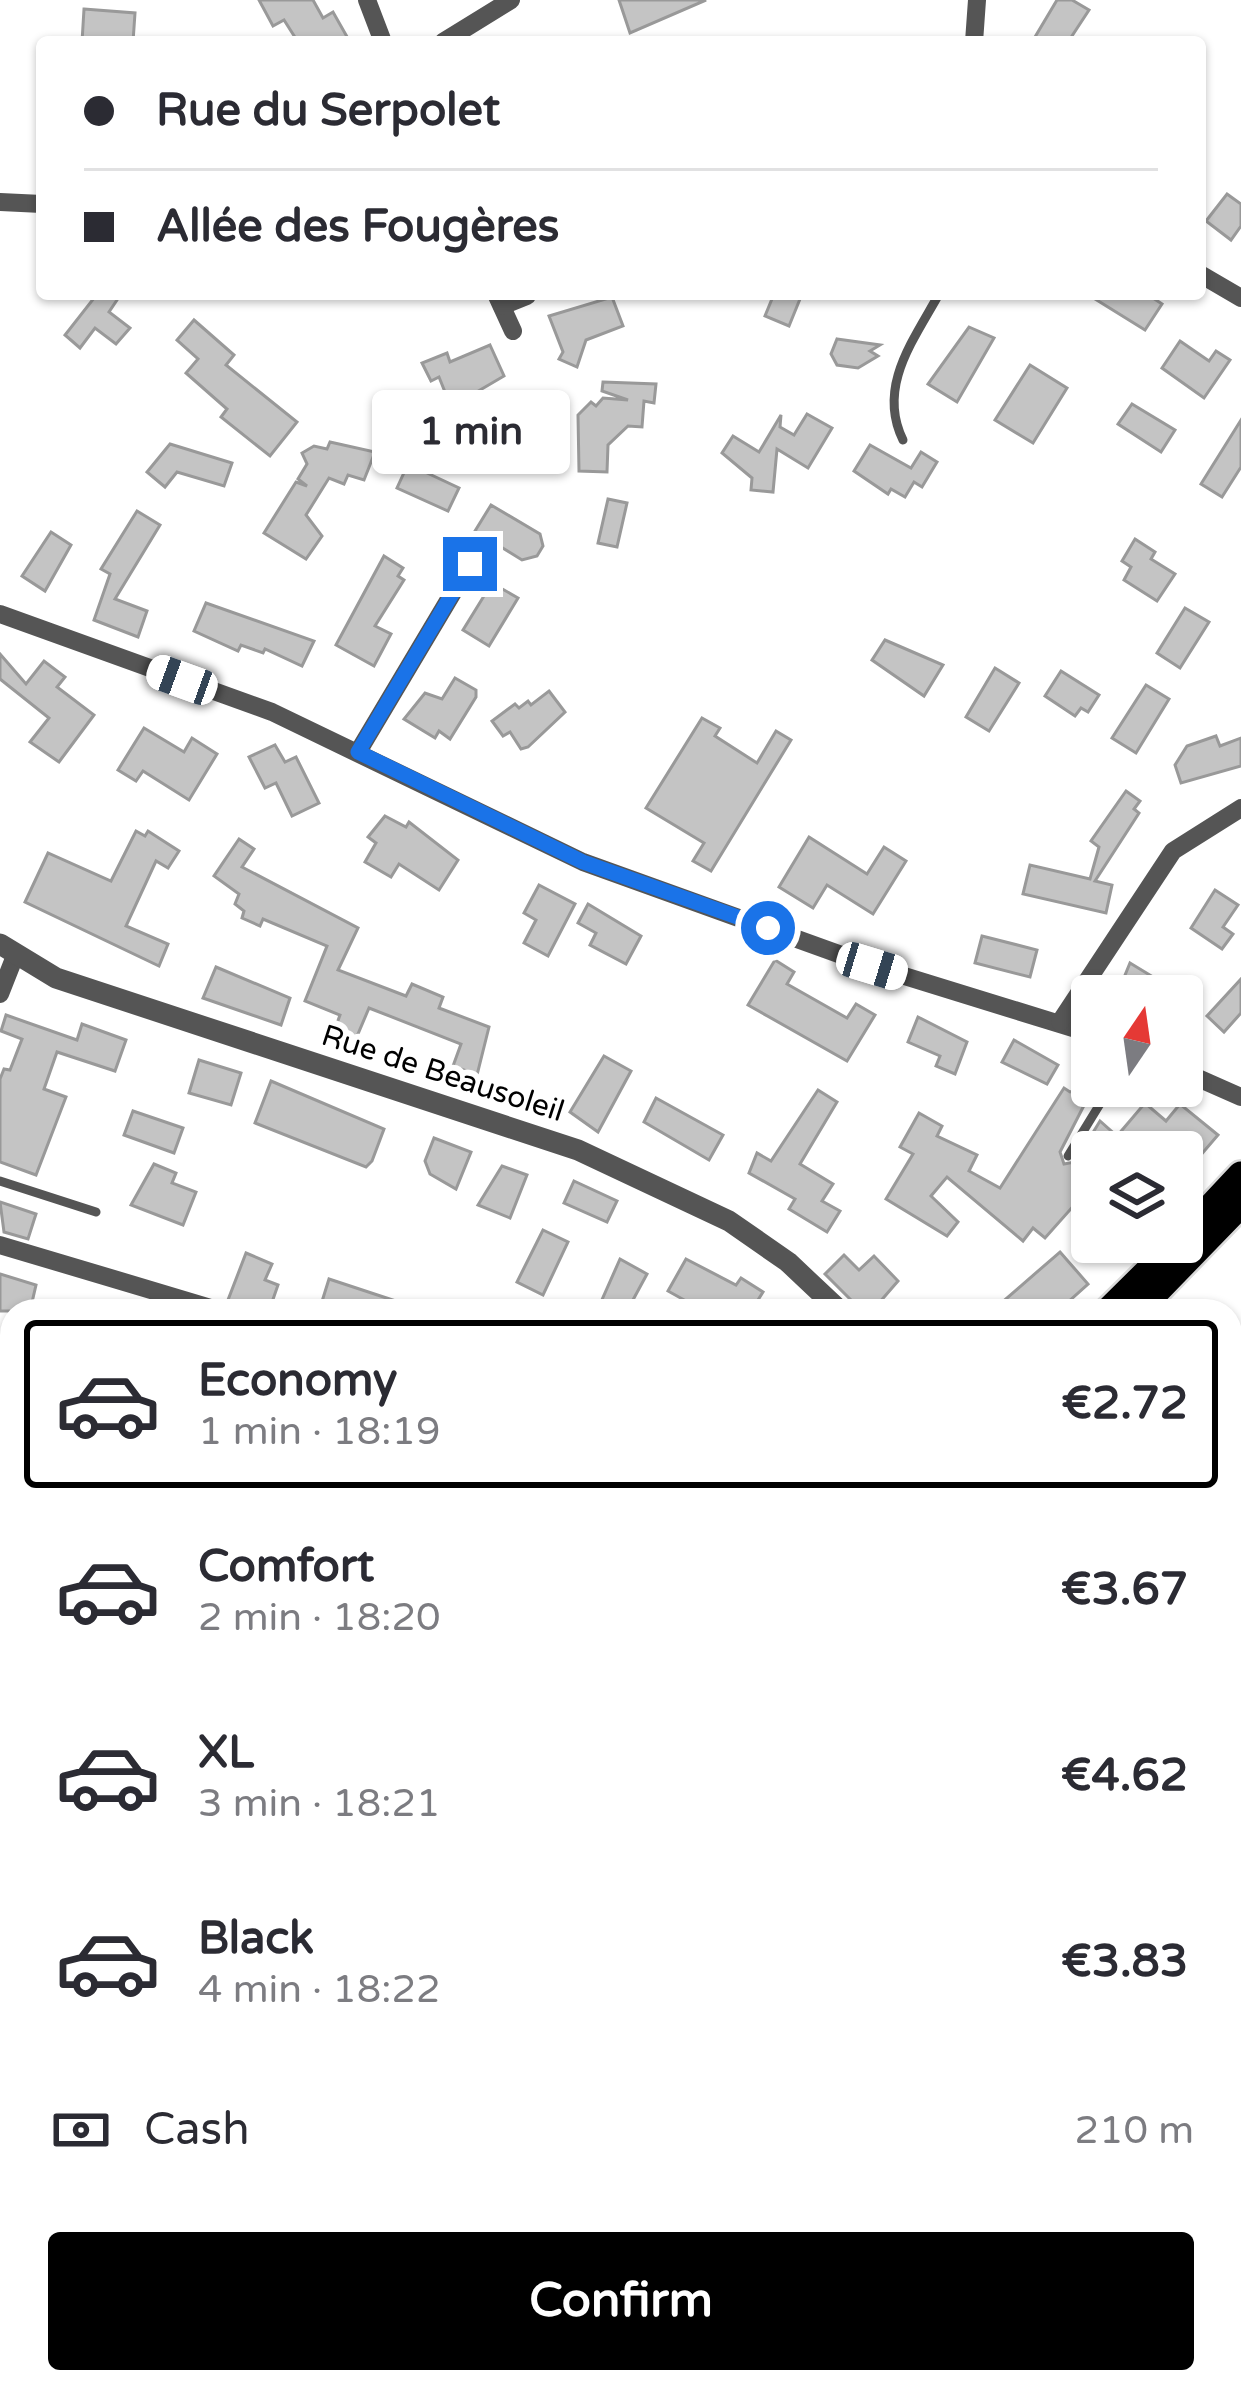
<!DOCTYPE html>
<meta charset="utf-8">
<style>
body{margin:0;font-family:"Varela Round",sans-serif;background:#f7f7f7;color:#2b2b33;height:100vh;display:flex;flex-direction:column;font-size:45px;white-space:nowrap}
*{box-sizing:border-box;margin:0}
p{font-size:39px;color:#7c7c81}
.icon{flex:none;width:66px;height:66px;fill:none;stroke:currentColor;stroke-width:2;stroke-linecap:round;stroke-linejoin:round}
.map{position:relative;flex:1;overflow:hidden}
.details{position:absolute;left:0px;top:1299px;width:1242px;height:1095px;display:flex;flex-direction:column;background:#fff;border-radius:36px 36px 0 0;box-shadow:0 3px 9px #0004}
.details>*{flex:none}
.banner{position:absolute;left:36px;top:36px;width:1170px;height:264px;border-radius:12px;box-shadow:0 3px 9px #0004;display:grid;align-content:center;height:264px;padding:0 48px;background:#fff}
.needle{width:78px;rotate:13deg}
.controls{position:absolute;left:1071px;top:975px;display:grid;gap:24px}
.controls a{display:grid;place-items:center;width:132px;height:132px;border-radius:12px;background:#fff;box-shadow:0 3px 9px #0004;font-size:60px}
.end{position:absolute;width:54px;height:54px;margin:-27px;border:15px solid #1a73e8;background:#fff;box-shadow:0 0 0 6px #fff}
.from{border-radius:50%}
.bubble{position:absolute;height:84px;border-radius:12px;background:#fff;box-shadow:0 3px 9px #0004;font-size:39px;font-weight:800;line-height:84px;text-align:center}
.car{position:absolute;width:36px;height:72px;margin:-36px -18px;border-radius:15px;box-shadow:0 0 9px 3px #0007;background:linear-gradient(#fff 24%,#345 0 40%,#fff 0 76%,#345 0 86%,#fff 0)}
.banner b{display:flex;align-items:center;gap:42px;height:114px;font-size:45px}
.banner b+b{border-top:3px solid #e1e1e2}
.banner i{width:30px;height:30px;background:#2b2b33}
ul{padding:21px 0 0;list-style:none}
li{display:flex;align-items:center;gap:36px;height:168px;margin:0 24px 18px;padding:0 24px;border:6px solid transparent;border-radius:12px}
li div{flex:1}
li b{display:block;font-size:45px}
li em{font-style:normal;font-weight:800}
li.on{border-color:#000}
li>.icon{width:108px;height:108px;stroke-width:1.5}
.pay{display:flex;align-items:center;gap:30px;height:132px;padding:0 48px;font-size:45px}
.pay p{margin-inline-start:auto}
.primary-button{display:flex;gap:24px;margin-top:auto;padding:24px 48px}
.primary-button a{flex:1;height:138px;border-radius:12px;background:#000;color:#fff;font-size:48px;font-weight:800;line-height:138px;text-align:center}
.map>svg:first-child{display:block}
.green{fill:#dcdcdc}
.building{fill:#c4c4c4;stroke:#999;stroke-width:3}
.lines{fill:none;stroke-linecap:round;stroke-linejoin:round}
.primary-casing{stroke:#dbdbdb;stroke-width:32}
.service{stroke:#555;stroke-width:9}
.minor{stroke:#555;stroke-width:18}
.tertiary{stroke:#555;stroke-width:21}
.primary{stroke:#000;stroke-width:27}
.route{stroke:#1a73e8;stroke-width:15}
.labels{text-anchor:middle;stroke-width:12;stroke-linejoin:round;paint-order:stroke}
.street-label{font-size:30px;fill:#000;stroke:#fff}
</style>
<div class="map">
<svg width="1241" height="2392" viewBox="0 0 1241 2392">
<rect width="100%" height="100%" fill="#fff"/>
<g class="green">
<polygon points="1230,2222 1241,2225 1241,2361 1230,2358"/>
<polygon points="12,2285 12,2382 669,2382 664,2392 0,2392 0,2296"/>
</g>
<g class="building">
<polygon points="259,0 313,0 323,18 333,12 350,42 298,42 284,20 273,26"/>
<polygon points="619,0 706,0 630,33"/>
<polygon points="1057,0 1072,0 1089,10 1068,42 1032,42"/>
<polygon points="84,9 135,13 133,42 82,42"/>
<polygon points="1227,194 1241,204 1241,226 1231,240 1206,221"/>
<polygon points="111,294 121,294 109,312 130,328 116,344 95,328 80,348 65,335 94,298"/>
<polygon points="774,294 802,294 789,326 765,316"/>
<polygon points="1087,294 1147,294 1162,304 1145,330"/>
<polygon points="612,297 623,326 586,340 577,367 559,359 563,352 549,316"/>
<polygon points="194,320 234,355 226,365 297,422 270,456 221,417 227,409 186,373 198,359 177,340"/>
<polygon points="969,327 994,338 957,402 928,384"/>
<polygon points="837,339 880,345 870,351 878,356 858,368 837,365 831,354"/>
<polygon points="1180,341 1209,361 1216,351 1230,360 1204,398 1162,368"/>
<polygon points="490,345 504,376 451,407 439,377 431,381 422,363 447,353 450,362"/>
<polygon points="1030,365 1067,388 1033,443 995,420"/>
<polygon points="603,382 656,384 654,403 644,401 642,427 628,426 608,445 607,472 579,471 578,415 591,402 596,406 603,398 628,400 602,391"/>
<polygon points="1132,404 1175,430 1161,452 1118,424"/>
<polygon points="807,414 832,428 808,468 777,449 773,492 751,490 752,478 722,453 733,436 759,452 781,415 780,427 794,435"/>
<polygon points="1241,420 1241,467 1222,497 1201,484"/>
<polygon points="330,442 375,452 364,480 348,475 344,484 329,478 306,515 322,536 306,559 264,533 296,482 307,486 298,479 307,464 302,453 314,446 327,449"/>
<polygon points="170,444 232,463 224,486 177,472 165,487 147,472"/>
<polygon points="870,445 911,468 921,452 937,462 922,487 914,482 905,497 891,489 888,494 854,471"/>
<polygon points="408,464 459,488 448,511 397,488"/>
<polygon points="608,499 627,503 617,547 598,543"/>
<polygon points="491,505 540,534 543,546 537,556 522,560 475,531"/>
<polygon points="137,511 160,525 115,599 147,611 138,637 94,620 110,574 101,569"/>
<polygon points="51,532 71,545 45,591 22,576"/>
<polygon points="1135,539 1155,552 1151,559 1175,574 1157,601 1124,580 1131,567 1122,561"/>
<polygon points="384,556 403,568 398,576 404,580 375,626 391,634 374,666 336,645"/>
<polygon points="492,583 518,598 489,646 463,630"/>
<polygon points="206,603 314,641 302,666 265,649 263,653 241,645 238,651 194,631"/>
<polygon points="1185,608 1209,622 1180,668 1157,653"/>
<polygon points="885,640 943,665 924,696 872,660"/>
<polygon points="0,654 26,684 44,661 65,677 57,687 94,715 59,762 30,742 49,718 0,679"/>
<polygon points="995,668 1019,683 989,731 966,717"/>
<polygon points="1061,671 1099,695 1088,712 1081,708 1075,716 1045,696"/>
<polygon points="455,678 476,690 476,697 450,739 439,731 435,738 404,719 425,693 442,699"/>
<polygon points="1146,685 1169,699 1136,753 1112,738"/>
<polygon points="549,691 565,712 528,747 521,749 510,732 503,736 492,721 515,704 519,708 528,701 531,705"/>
<polygon points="702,718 720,728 715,736 757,763 776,731 791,740 711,871 693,861 704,843 646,808"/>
<polygon points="144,728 184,752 192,738 217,754 189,800 143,771 136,781 118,770"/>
<polygon points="1216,736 1220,746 1241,738 1241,766 1181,783 1175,765 1187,746"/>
<polygon points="275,745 285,762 296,757 319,803 292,816 276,783 265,788 249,757"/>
<polygon points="1126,791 1140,801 1134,809 1139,813 1095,881 1112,885 1106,913 1023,894 1030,865 1090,879 1099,847 1091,841"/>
<polygon points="385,816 406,827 409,822 458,860 439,890 399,864 391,877 365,862 376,843 368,837"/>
<polygon points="136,831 145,836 148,831 179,851 168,868 156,861 126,926 168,944 159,966 25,902 48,853 111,881"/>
<polygon points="809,837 867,874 884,847 906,861 873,914 827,885 813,908 779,887"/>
<polygon points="239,839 254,849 242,867 358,928 338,970 406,996 412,984 443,997 439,1008 489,1027 477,1075 453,1066 461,1044 369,1008 352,1048 331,1040 340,1015 305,1001 327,946 263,919 260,926 242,918 244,911 235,904 239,894 214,876"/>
<polygon points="539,885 575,904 548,956 524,943 536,920 524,913"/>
<polygon points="1215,890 1238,905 1223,927 1233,934 1222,949 1191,928"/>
<polygon points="588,904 641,936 626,964 590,945 596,933 578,923"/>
<polygon points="982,936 1037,950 1030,977 975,963"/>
<polygon points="775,960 794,972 787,984 847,1018 856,1004 875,1015 847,1061 748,1005"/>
<polygon points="1130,963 1158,980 1192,996 1127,996 1132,985 1123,980"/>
<polygon points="216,967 290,998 281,1025 203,998"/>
<polygon points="1241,979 1241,1013 1224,1032 1207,1016"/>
<polygon points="6,1015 77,1040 82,1024 126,1040 115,1071 57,1052 44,1089 66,1097 36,1175 0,1162 0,1079 4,1069 10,1070 22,1039 1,1031"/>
<polygon points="918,1017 967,1042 955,1074 936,1066 940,1056 908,1042"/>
<polygon points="1014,1040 1058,1065 1047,1084 1002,1062"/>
<polygon points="604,1056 631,1071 598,1132 570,1112"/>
<polygon points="199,1060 241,1073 231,1105 189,1093"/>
<polygon points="271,1081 384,1129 372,1161 366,1167 255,1123"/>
<polygon points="1094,1086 1060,1152 1064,1164 1075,1162 1100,1121 1117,1136 1145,1103 1166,1121 1180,1104 1218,1135 1182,1177 1182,1152 1092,1152 1092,1217 1076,1203 1045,1238 1033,1228 1023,1241 947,1177 931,1196 958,1222 947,1236 886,1199 913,1154 900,1147 919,1113 942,1126 937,1136 977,1155 969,1171 1000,1188 1064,1088 1070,1092"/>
<polygon points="818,1090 837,1102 800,1164 833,1184 822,1201 840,1211 827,1232 789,1209 795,1199 749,1173 757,1153 771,1161"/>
<polygon points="656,1098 723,1135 709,1160 644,1122"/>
<polygon points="133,1111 183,1128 174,1153 124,1135"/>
<polygon points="434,1138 471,1152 456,1189 430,1174 425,1161"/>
<polygon points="154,1164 176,1173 172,1183 196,1192 183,1225 131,1205"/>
<polygon points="502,1166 527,1175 510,1218 478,1205"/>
<polygon points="574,1181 617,1201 607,1222 564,1203"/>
<polygon points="0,1202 36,1214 28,1239 4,1232"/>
<polygon points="543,1230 568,1242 543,1295 517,1282"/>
<polygon points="1060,1252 1088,1284 1058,1311 992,1311"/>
<polygon points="246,1253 272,1264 265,1280 278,1285 271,1305 259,1301 255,1311 228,1300"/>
<polygon points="844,1255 859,1270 874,1256 898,1281 872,1311 862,1311 825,1274"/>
<polygon points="620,1259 647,1274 627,1311 597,1311"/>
<polygon points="686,1259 736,1285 741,1278 763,1292 751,1311 704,1311 668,1291"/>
<polygon points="0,1274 36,1285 30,1311 0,1311"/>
<polygon points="329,1279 417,1308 416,1311 319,1311"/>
</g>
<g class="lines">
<defs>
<g id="primary">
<polyline points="1182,1238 1241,1175"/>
<polyline points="1108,1311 1178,1242"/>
<polyline points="1137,1311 1241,1204"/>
<polyline points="0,2281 12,2271"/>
</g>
</defs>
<use href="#primary" class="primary-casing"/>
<g class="service">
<path d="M903 440C877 387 913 341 939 294"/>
<polyline points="1068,1156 1111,1086"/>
<polyline points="0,1181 96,1212"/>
<polyline points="0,1422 12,1426"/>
<polyline points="0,1581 12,1585"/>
<polyline points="0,1975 12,1981"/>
<polyline points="0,2025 12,2029"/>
</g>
<g class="minor">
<polyline points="367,0 383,42"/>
<polyline points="443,42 511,0"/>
<polyline points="974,42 977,0"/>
<polyline points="0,202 42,204"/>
<polyline points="1200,274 1241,298"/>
<polyline points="496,294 513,331"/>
<polyline points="502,306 527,296"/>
<polyline points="0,614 272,712 583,862 872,966 1092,1034"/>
<polyline points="358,752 470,564"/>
<polyline points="0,994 15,956"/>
<polyline points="1060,1022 1173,851 1241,808"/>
<polyline points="1182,1071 1241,1097"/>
<polyline points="0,1245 221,1311"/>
<polyline points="1230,1810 1241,1797"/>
<polyline points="796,2392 802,2382"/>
</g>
<g class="tertiary">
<polyline points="0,944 56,978 578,1150 729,1221 788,1262 840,1311"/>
<polyline points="1230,1637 1241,1646"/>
</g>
<use href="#primary" class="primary"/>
</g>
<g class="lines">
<polyline class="route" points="470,564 358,752 583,862 768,928"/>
</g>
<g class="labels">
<g class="street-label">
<text transform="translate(443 1073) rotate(18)" y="10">Rue de Beausoleil</text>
</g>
</g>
</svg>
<div class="controls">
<a><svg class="needle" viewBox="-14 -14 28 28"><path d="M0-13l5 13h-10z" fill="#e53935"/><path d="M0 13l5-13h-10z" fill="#7c7c81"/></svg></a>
<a><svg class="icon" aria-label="layers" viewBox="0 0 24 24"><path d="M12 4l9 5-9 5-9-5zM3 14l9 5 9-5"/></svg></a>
</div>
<i class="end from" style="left:768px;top:928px"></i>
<i class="end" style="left:470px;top:564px"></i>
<div class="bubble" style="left:372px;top:390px;width:198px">1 min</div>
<i class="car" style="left:182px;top:680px;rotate:290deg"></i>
<i class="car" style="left:872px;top:966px;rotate:107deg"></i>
<div class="banner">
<b><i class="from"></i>Rue du Serpolet</b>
<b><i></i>Allée des Fougères</b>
</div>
<section class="details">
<ul>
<li class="on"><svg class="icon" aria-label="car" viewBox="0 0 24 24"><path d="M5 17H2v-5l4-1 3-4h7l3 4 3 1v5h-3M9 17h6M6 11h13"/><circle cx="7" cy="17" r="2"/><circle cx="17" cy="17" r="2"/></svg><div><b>Economy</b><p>1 min · 18:19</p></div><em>€2.72</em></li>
<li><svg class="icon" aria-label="car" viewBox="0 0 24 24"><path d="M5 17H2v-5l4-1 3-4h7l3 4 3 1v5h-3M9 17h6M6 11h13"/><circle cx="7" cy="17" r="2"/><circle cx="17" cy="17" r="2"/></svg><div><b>Comfort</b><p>2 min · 18:20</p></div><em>€3.67</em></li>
<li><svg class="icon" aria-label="car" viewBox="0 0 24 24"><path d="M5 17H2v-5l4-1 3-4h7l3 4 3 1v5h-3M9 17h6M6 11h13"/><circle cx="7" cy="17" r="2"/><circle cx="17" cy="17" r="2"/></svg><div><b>XL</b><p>3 min · 18:21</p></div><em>€4.62</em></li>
<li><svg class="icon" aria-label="car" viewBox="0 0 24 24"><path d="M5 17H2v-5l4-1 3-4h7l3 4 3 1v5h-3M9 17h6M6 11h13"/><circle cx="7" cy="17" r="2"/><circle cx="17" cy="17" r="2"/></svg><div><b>Black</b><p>4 min · 18:22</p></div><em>€3.83</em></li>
</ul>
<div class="pay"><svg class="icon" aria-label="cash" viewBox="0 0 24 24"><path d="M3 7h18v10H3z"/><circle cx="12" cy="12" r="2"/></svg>Cash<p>210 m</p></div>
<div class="primary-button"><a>Confirm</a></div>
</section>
</div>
